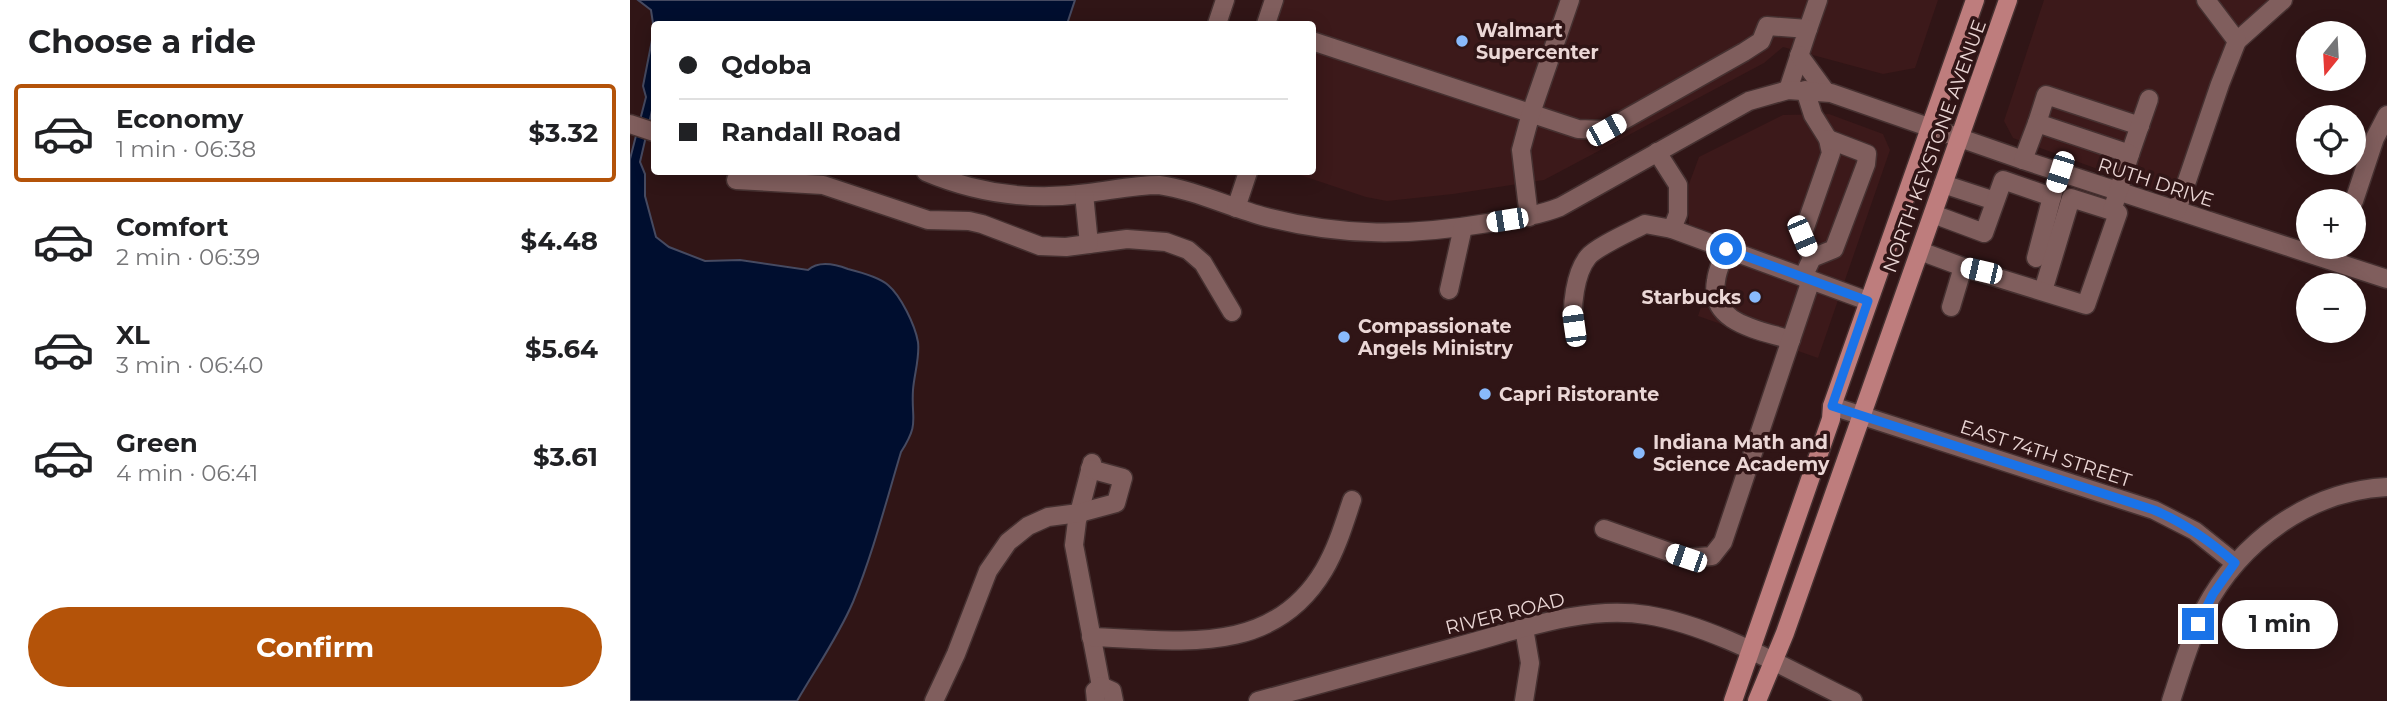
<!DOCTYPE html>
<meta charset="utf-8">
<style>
body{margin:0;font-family:Montserrat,sans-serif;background:#f6f6f6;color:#202124;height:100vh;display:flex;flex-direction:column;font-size:26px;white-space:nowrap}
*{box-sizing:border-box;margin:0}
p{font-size:23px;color:#757577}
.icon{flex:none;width:38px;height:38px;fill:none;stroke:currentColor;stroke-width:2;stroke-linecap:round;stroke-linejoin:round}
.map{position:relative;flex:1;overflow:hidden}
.sheet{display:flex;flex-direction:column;background:#fff;width:630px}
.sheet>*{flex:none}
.guide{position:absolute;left:21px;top:21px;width:665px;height:154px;border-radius:7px;box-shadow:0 4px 18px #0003;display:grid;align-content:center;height:154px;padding:0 28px;background:#fff}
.needle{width:46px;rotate:198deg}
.buttons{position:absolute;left:1666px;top:21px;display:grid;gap:14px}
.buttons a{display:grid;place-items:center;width:70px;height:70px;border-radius:50%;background:#fff;box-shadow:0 4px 18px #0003;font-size:35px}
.end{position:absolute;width:32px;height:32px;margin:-16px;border:9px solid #1a73e8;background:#fff;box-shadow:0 0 0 4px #fff}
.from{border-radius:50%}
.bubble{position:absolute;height:49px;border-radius:24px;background:#fff;box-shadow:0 4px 18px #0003;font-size:23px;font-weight:700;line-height:49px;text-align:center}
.car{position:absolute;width:21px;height:42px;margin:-21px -10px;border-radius:9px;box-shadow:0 0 5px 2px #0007;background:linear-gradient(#fff 24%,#345 0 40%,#fff 0 76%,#345 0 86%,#fff 0)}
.guide b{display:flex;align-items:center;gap:24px;height:66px;font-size:26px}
.guide b+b{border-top:2px solid #e0e0e0}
.guide i{width:18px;height:18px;background:#202124}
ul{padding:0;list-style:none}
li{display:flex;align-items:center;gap:21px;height:98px;margin:0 14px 10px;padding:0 14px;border:4px solid transparent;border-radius:7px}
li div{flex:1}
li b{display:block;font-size:26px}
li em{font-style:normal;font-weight:700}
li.active{border-color:#b45309}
li>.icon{width:63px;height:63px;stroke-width:1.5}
h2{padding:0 28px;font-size:32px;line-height:84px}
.primary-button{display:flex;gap:14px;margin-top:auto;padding:14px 28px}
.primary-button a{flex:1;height:80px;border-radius:42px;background:#b45309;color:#fff;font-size:28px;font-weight:700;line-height:80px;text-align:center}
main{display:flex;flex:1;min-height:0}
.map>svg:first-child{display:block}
.built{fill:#3c191a}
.water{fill:#000e2f;stroke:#464a61;stroke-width:2}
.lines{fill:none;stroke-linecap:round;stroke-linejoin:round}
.minor-casing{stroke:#463131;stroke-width:21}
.major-casing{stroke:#463131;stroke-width:21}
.minor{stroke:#805e5d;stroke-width:18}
.major{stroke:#be7d7d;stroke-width:18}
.route{stroke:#1a73e8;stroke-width:9}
.poi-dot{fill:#89bafc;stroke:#301516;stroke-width:2.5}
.labels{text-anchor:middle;stroke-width:7;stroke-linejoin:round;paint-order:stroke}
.poi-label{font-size:19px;font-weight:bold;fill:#ebd7d6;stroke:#301516;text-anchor:start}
.street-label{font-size:19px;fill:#ebd7d6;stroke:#301516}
</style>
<main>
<section class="sheet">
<h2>Choose a ride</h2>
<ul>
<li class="active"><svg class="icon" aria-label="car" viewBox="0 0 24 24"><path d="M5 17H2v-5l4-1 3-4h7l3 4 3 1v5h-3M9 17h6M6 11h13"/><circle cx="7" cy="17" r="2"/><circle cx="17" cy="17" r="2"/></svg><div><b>Economy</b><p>1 min · 06:38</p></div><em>$3.32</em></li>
<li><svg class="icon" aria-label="car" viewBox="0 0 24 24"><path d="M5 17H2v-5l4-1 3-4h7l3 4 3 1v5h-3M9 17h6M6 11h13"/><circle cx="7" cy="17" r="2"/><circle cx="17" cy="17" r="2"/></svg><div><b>Comfort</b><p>2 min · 06:39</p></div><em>$4.48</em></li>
<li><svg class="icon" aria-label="car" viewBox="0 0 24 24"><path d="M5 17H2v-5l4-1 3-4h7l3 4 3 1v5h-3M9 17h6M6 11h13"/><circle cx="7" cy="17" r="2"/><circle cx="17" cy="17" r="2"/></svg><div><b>XL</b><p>3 min · 06:40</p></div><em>$5.64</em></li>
<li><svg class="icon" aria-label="car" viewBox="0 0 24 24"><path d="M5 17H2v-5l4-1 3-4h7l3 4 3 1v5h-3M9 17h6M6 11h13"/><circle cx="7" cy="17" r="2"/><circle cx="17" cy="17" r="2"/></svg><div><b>Green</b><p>4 min · 06:41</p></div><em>$3.61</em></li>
</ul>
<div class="primary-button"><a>Confirm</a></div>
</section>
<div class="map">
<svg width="1757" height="701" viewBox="0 0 1757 701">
<rect width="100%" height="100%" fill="#301516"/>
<g class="built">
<polygon points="643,0 1308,0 1285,68 1253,74 1153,47 1134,63 914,180 823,194 757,201 736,197 661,172 682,172 682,24 635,24"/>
<polygon points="1414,0 1664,0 1617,44 1559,196 1533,193 1383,138 1374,121"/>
<polygon points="1199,114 1253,134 1260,150 1188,358 1068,316 1093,241 1059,228 1059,184 1069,157 1153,115"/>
</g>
<path class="water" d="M8 0H445L437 24H24V102L10 162 15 174V196L26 237 39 247 75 261 110 260 178 270C189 260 205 264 218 269 230 272 249 277 258 285 271 296 285 325 288 342 290 357 284 375 283 390 281 421 290 422 271 452 256 502 243 553 223 602 208 637 186 668 167 701H0V159L16 97 13 86 24 30 21 10Z"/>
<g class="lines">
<defs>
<g id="minor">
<polyline points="587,24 595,0"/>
<polyline points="636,24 644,0"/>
<polyline points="1178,29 1188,0"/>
<polyline points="682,41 948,129 976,130 1114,52 1131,41 1137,26 1178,29 1158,90"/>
<polyline points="1607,41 1653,0"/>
<polyline points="1169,55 1196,92"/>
<polyline points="1175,90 1183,115 1198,139 1201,153 1172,236 1182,258"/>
<polyline points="1407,123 1416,95 1510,126"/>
<polyline points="0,124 24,132"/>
<polyline points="1500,154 1519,99"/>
<path d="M296 172C348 194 403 201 459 193 483 190 505 185 529 185 565 190 601 208 636 217 713 237 780 236 858 223 882 219 907 216 930 207L1119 101 1158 90 1201 93 1393 160 1757 279"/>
<polyline points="106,180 193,185 298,220 339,221 352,224 410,246 436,247 497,239 536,242 558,250 573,263 602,312"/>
<polyline points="1313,184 1365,201"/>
<polyline points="454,194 459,244"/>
<polyline points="1724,201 1745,138 1757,115"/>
<polyline points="606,208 618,172"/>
<polyline points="1547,210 1590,84 1607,41 1576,0"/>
<polyline points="1303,214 1354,233 1373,180 1422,197"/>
<polyline points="899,217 891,150 901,113 940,0"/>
<polyline points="1042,229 1238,301"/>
<path d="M1096 249C1093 259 1087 270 1086 281 1078 324 1131 330 1161 340"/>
<polyline points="1290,251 1333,267"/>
<polyline points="1406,258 1425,185"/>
<polyline points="1173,277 1182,258 1204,249 1236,164 1237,154 1198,139"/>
<polyline points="819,290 833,227"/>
<polyline points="1413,291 1441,198 1482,211"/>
<polyline points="1321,307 1333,267 1456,305 1488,213 1482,211 1500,154 1407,123 1393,160"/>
<path d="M944 326C941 307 945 273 958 257 966 247 1002 231 1015 224L1042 229 1048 214V185L1027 152"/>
<polyline points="1202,406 1524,510 1565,531 1605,563"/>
<polyline points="462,463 447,521 444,545 471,686"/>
<polyline points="974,529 1056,558 1082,556 1093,542 1181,280"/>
<polyline points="894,628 900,663 894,701"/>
<path d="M461 637C548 640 642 658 694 570 707 548 714 524 722 500"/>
<polyline points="471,686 482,691 484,701"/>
<polyline points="304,701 326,654 358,571 378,542 398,526 418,517 449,513 486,503 493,478 460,469"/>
<polyline points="466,701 465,691 471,686"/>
<path d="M628 701C695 683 762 664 829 646 889 630 954 605 1017 615 1086 626 1160 671 1223 701"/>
<path d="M1541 701C1551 671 1560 639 1574 610 1610 542 1678 491 1757 487"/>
</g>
<g id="major">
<polyline points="1103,701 1201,419 1202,406 1345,0"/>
<polyline points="1127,701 1155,633 1378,0"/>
</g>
</defs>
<use href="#minor" class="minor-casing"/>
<use href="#major" class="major-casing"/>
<use href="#minor" class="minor"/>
<use href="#major" class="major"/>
</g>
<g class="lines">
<path class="route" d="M1096 249 1238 301 1202 406 1524 510C1555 523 1580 541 1605 563L1583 594 1568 624"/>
</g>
<g class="poi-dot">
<circle cx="832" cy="41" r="7"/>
<circle cx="1125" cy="297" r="7"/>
<circle cx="714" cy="337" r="7"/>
<circle cx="855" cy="394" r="7"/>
<circle cx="1009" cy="453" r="7"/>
</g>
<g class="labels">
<g class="poi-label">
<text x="846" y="37">Walmart<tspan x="846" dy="22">Supercenter</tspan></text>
<text x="1111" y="304" text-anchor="end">Starbucks</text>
<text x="728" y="333">Compassionate<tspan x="728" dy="22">Angels Ministry</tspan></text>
<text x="869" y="401">Capri Ristorante</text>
<text x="1023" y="449">Indiana Math and<tspan x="1023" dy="22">Science Academy</tspan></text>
</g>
<g class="street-label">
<text transform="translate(1304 146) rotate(-70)" y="7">NORTH KEYSTONE AVENUE</text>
<text transform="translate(1526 182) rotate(18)" y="7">RUTH DRIVE</text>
<text transform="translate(1416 453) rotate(18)" y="7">EAST 74TH STREET</text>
<text transform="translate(875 613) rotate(-14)" y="7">RIVER ROAD</text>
</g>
</g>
</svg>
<div class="buttons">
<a><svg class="needle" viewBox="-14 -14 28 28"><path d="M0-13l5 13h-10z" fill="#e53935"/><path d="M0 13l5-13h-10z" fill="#757577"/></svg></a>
<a><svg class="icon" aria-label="locate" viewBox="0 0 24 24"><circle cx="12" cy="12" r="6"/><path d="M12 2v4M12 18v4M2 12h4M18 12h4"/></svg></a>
<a>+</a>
<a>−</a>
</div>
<i class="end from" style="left:1096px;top:249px"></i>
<i class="end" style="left:1568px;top:624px"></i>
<div class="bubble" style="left:1592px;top:600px;width:116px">1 min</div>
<i class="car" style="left:976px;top:130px;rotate:61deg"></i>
<i class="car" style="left:1430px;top:172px;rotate:198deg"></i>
<i class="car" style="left:877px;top:220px;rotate:261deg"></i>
<i class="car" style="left:1172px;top:236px;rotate:157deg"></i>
<i class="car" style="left:1351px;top:271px;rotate:283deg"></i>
<i class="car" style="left:944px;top:326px;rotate:352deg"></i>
<i class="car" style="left:1056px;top:558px;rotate:289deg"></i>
<div class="guide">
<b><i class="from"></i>Qdoba</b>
<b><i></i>Randall Road</b>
</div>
</div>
</main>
